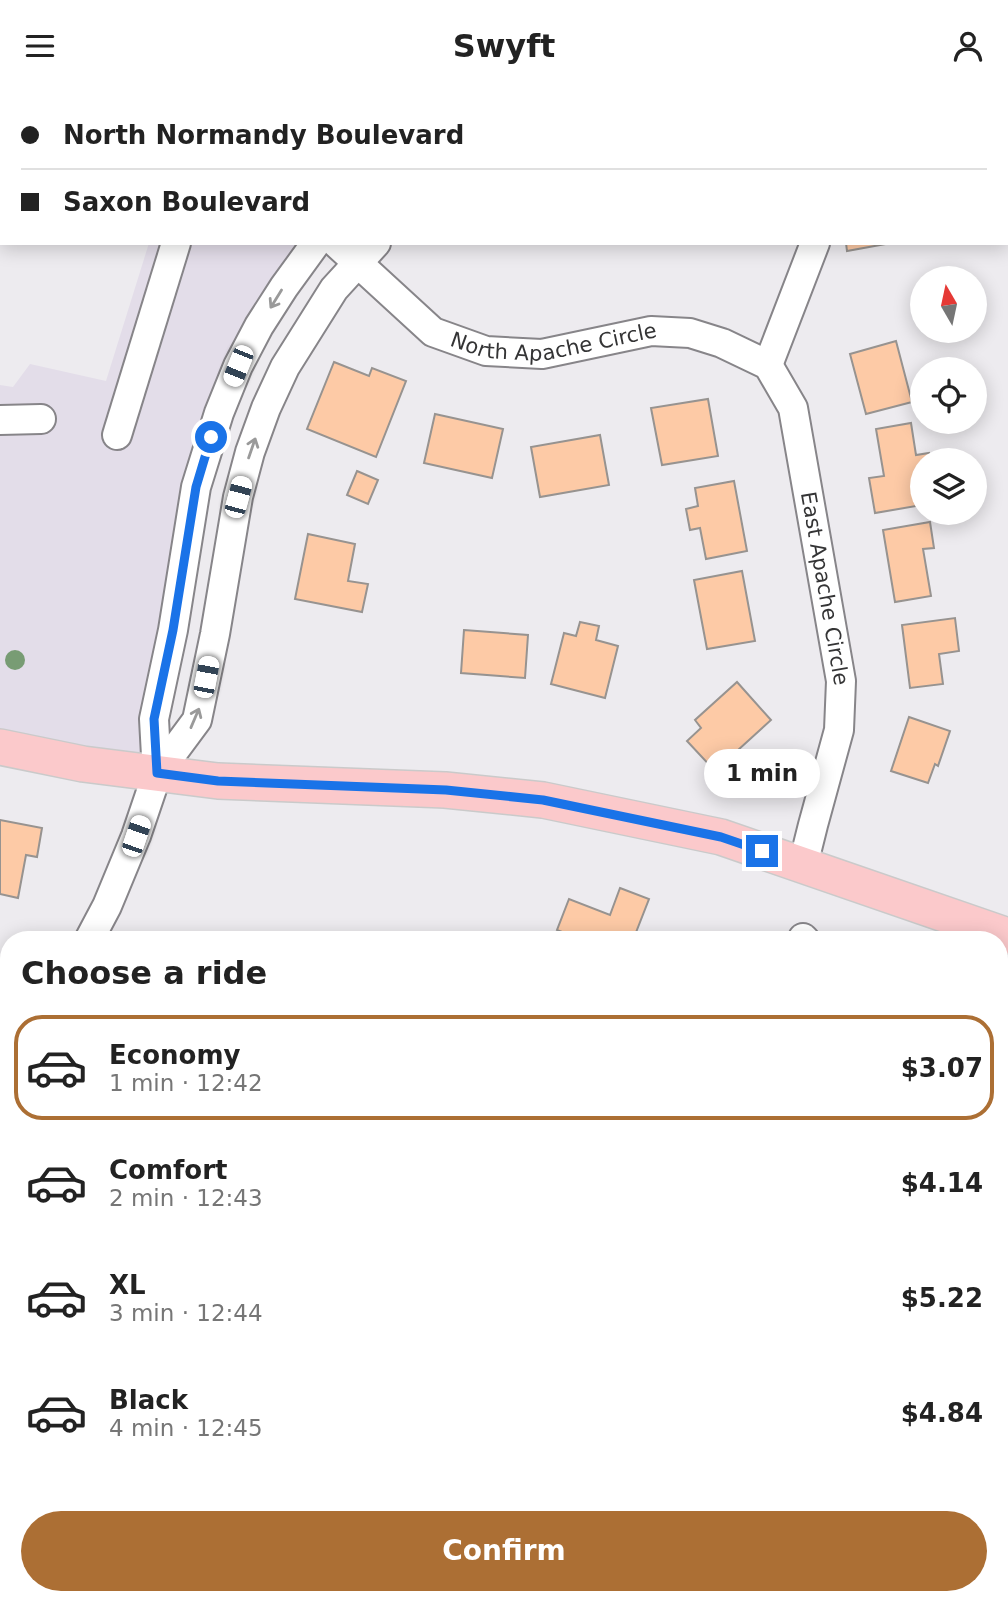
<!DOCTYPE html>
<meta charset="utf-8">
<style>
body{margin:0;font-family:"DejaVu Sans",sans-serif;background:#f6f6f6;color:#222;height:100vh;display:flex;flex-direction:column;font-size:26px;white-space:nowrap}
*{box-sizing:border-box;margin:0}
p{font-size:23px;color:#767676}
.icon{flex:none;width:38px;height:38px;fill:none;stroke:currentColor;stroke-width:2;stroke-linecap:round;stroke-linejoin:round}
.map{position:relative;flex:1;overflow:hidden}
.panel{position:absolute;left:0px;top:840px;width:1008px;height:674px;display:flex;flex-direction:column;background:#fff;border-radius:28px 28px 0 0;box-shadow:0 4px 18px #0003}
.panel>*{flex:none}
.banner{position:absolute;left:0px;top:0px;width:1008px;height:154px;box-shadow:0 4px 18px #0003;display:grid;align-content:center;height:154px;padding:0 21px;background:#fff}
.needle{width:46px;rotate:351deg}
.tools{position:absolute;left:910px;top:175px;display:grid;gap:14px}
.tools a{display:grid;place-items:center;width:77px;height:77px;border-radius:50%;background:#fff;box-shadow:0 4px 18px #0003;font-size:35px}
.end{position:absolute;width:32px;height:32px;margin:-16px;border:9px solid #1a73e8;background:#fff;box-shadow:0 0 0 4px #fff}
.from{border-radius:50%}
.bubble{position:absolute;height:49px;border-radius:24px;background:#fff;box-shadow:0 4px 18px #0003;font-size:23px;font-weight:700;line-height:49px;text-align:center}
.car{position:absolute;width:21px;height:42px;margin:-21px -10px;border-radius:9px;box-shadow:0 0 5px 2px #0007;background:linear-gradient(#fff 24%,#345 0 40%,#fff 0 76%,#345 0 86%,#fff 0)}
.banner b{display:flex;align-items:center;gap:24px;height:66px;font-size:26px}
.banner b+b{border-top:2px solid #e0e0e0}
.banner i{width:18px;height:18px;background:#222}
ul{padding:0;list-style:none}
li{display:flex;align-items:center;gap:21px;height:105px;margin:0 14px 10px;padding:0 7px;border:4px solid transparent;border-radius:28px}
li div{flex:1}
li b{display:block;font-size:26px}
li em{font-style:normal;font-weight:700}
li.on{border-color:#ac6f34}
li>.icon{width:63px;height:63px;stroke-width:1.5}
h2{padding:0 21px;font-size:32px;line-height:84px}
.primary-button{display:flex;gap:14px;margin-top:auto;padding:14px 21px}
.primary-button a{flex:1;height:80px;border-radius:42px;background:#ac6f34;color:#fff;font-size:28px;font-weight:700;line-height:80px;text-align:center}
header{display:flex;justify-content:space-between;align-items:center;height:91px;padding:0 21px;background:#fff;font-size:32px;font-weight:700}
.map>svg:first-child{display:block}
.built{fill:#e3dde9}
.building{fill:#fdcaa6;stroke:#979390;stroke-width:2}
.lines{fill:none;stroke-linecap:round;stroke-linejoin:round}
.minor-casing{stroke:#878589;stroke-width:32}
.major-casing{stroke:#cacaca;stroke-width:38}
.minor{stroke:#fff;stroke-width:28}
.major{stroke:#fbc9cb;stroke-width:35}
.tree{fill:#789c74}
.oneway{stroke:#9a9a9a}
.route{stroke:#1a73e8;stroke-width:9}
.labels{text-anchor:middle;stroke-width:5;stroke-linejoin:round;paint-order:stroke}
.street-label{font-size:21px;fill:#343435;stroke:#faf8fc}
</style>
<header><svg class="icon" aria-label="menu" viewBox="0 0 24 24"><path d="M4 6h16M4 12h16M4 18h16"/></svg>Swyft<svg class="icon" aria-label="person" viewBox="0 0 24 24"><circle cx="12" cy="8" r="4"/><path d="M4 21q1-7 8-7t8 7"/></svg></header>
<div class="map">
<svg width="1008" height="1513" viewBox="0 0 1008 1513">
<rect width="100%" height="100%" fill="#edebef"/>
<polygon class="built" points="149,152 299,152 249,226 144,666 0,641 0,294 13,296 30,273 106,290"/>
<g class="building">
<polygon points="299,0 349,0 351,2 298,2"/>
<polygon points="846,152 891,152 847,160"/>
<polygon points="896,250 912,311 866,323 850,263"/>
<polygon points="334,271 369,285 372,277 406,290 376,366 307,338"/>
<polygon points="708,308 718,365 662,374 651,317"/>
<polygon points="435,323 503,338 492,387 424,372"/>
<polygon points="911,332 916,364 929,362 930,369 922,369 922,390 919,391 922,414 875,422 869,387 884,385 876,338"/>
<polygon points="600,344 609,394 540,406 531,356"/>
<polygon points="357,380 378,389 368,413 347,404"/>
<polygon points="734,390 747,460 706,468 700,437 690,439 686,418 698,415 695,397"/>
<polygon points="930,431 934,457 923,458 931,505 895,511 883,439"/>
<polygon points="308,443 355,453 348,490 368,493 362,521 295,508"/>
<polygon points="742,480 755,550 707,558 694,489"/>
<polygon points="955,527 959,560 939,563 943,593 910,597 902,534"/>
<polygon points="580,531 599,535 596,549 618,555 605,607 551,593 564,542 576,545"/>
<polygon points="464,539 528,544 525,587 461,582"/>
<polygon points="737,591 771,629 715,680 687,650 701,637 695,629"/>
<polygon points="909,626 950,640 938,675 935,673 928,692 891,680"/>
<polygon points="0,729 42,737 37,766 26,764 18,807 0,803"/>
<polygon points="620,797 649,808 633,849 582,849 557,839 569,808 610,824"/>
<polygon points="0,1150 9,1153 9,1216 0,1212 0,1178 3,1171 0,1170"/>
<polygon points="1008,1171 1008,1207 999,1203 999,1192"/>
<polygon points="0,1272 9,1275 9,1296 6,1306 0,1304"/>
<polygon points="999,1321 1003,1365 999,1365"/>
<polygon points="0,1329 9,1331 9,1362 0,1395"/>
<polygon points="0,1493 9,1495 9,1505 60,1505 58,1513 0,1513"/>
<polygon points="713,1505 773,1505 774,1511 761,1513 715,1513"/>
<polygon points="936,1505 998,1505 999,1513 938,1513"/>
<polygon points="192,1506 228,1509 228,1513 173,1513 173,1507 192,1508"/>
</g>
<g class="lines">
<defs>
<g id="minor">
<polyline points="119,0 126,2"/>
<polyline points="481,2 482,0"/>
<polyline points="536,2 537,0"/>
<path id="s1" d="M336 152 433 241 486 260 542 263 651 240 690 242 722 252 768 274 793 317 841 590 839 639 813 734 803 774"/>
<polyline points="768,274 815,152"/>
<polyline points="0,329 41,328"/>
<polyline points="117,344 176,152"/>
<polyline points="157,683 154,628 173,539 196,396 219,322 238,275 259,235 284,196 316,152"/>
<polyline points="803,847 805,849"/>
<polyline points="89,849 107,815 136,745 157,683 197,629 215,543 238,406 250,361 266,317 285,276 334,198 376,152"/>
<polyline points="999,991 1008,969"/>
<polyline points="0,993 9,980"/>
<polyline points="999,1415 1008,1414"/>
<polyline points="852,1505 854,1513"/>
<polyline points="312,1513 316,1505"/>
</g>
<polyline id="major" points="0,656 83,673 218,690 445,699 543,709 721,746 1008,845"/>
</defs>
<use href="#minor" class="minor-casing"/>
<use href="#major" class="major-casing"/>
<use href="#minor" class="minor"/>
<use href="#major" class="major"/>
</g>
<circle class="tree" cx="15" cy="569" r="10"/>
<defs><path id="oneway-shaft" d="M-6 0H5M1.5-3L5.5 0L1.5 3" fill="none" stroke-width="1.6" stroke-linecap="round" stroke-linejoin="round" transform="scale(1.75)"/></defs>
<g class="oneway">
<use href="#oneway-shaft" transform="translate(276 208) rotate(122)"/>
<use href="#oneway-shaft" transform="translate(252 357) rotate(-71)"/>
<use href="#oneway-shaft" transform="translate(195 627) rotate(-67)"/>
</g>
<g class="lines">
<polyline class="route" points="211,346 196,396 173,539 154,628 157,682 218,690 446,699 543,709 721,746 762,760"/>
</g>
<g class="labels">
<g class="street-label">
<text dy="7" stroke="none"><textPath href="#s1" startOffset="256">North Apache Circle</textPath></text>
<text dy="7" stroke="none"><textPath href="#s1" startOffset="712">East Apache Circle</textPath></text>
</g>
</g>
</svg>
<div class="tools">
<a><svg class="needle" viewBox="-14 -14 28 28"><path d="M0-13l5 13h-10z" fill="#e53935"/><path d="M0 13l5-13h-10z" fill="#767676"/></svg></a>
<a><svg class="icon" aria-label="locate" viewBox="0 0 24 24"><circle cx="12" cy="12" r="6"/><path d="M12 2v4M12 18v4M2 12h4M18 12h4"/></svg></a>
<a><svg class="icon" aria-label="layers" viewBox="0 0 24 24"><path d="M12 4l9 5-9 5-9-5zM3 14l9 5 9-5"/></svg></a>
</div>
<i class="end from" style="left:211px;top:346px"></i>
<i class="end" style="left:762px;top:760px"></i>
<div class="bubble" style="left:704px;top:658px;width:116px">1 min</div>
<i class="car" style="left:238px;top:275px;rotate:202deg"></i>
<i class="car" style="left:238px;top:406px;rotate:15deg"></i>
<i class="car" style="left:206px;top:586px;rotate:11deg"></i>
<i class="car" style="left:136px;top:745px;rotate:19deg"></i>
<div class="banner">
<b><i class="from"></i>North Normandy Boulevard</b>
<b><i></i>Saxon Boulevard</b>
</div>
<section class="panel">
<h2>Choose a ride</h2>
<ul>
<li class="on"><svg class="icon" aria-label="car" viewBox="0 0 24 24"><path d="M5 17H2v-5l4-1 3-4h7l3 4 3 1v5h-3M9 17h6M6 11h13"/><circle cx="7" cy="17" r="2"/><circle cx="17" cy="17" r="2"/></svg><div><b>Economy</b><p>1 min · 12:42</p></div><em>$3.07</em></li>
<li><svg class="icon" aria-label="car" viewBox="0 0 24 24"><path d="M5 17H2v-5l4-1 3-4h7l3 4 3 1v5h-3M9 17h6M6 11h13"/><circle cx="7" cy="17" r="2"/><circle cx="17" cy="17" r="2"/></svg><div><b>Comfort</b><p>2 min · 12:43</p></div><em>$4.14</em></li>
<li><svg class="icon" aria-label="car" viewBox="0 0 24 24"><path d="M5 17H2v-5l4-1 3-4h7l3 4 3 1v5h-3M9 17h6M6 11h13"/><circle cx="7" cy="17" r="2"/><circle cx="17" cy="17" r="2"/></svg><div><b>XL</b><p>3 min · 12:44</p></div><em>$5.22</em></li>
<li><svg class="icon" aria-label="car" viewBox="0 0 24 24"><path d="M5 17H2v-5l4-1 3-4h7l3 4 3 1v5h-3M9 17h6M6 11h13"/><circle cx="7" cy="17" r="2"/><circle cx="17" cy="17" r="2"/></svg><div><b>Black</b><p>4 min · 12:45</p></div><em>$4.84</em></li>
</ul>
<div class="primary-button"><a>Confirm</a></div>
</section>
</div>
